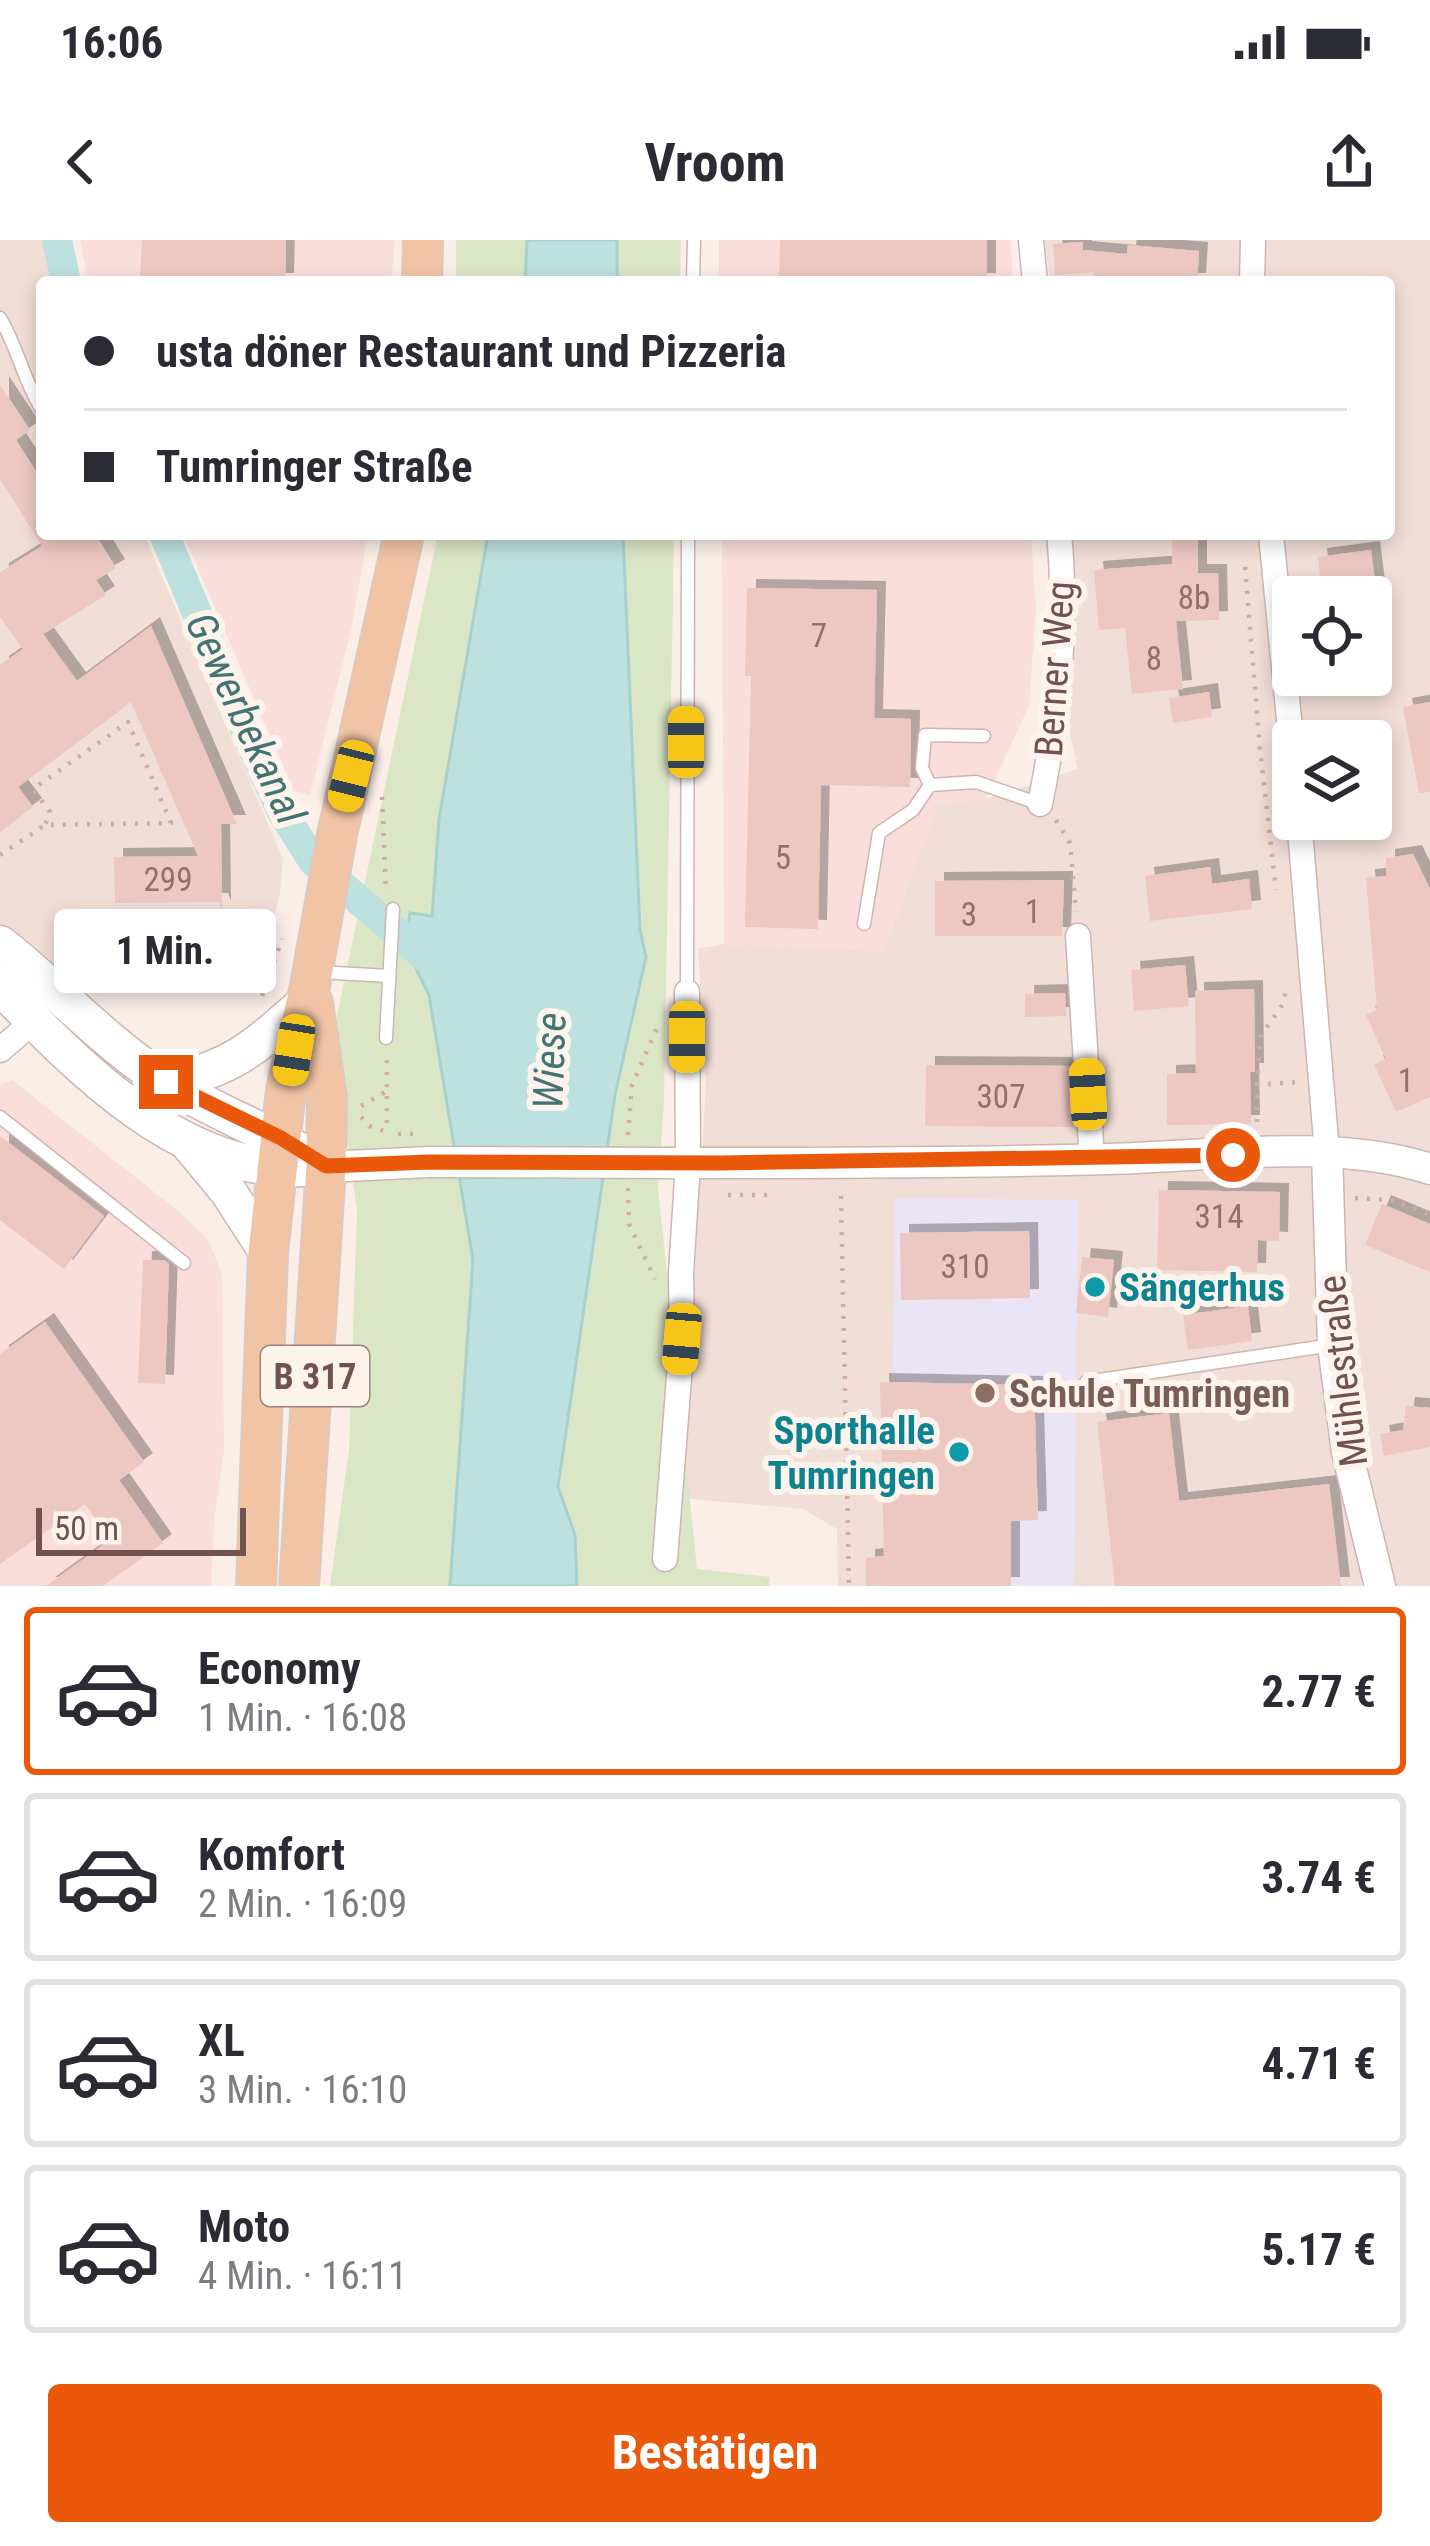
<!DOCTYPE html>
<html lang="de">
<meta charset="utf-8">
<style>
body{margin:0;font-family:"Roboto Condensed",sans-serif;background:#f2f2f3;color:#2b2b33;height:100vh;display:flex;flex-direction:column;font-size:45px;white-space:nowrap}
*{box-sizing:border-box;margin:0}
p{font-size:39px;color:#7c7c81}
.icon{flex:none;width:66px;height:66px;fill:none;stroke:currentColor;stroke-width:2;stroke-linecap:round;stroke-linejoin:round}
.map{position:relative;height:1346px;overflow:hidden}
.panel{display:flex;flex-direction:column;background:#fff;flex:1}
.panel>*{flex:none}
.guide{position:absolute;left:36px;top:36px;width:1359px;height:264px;border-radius:12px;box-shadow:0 6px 18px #0003;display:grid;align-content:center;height:264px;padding:0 48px;background:#fff}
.fabs{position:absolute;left:1272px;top:336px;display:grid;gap:24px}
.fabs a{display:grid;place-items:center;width:120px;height:120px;border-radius:12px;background:#fff;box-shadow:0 6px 18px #0003;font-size:60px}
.scale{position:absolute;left:36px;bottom:30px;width:210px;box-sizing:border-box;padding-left:12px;border:6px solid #71524e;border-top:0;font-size:33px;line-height:42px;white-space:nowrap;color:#71524e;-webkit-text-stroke:9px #fdf3ed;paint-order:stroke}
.end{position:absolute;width:54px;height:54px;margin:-27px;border:15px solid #ea580c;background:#fff;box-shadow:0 0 0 6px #fff}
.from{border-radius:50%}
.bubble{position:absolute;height:84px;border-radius:12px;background:#fff;box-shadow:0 6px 18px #0003;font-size:39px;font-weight:700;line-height:84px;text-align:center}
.car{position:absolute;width:36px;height:72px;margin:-36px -18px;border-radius:15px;box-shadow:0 0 9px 3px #0007;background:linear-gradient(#f5c518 24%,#345 0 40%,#f5c518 0 76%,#345 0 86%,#f5c518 0)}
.guide b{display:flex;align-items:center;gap:42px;height:114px;font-size:45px}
.guide b+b{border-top:3px solid #e1e1e2}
.guide i{width:30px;height:30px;background:#2b2b33}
ul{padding:21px 0 0;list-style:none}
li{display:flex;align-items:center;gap:36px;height:168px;margin:0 24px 18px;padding:0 24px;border:6px solid #e1e1e2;border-radius:12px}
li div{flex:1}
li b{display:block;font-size:45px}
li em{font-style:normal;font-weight:700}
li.on{border-color:#ea580c}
li>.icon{width:108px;height:108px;stroke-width:1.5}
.button{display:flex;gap:24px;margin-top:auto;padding:24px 48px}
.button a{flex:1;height:138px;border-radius:12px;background:#ea580c;color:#fff;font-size:48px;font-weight:700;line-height:138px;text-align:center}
.status{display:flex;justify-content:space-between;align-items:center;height:84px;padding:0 60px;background:#fff;direction:ltr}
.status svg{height:33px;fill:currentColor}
header{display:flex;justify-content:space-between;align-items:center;height:156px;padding:0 48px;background:#fff;font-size:54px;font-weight:700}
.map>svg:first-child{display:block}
.residential{fill:#f1ded6;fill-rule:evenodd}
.commercial{fill:#f9dedc}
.education{fill:#ebe3f6}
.green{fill:#dbe6c7}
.water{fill:#bde1de;stroke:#a5d2ce;stroke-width:3}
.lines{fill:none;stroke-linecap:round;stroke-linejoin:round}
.canal{stroke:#bde1de;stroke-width:30}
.building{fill:#ecc8c1;filter:url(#shadow)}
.service-casing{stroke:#cdb6b1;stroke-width:15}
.minor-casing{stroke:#cdb6b1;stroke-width:27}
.tertiary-casing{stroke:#cdb6b1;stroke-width:33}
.secondary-casing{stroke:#cfb5af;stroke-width:39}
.primary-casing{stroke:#d4cbca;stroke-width:42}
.path{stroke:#d1aba5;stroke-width:4.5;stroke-dasharray:3 9;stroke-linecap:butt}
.service{stroke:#fff;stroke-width:12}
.minor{stroke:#fff;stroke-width:24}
.tertiary{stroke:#fff;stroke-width:30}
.secondary{stroke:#fff;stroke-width:36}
.primary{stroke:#f1c4a6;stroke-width:39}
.tertiary-bridge-casing{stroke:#cdb6b1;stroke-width:33;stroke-linecap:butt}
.path-bridge{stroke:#d1aba5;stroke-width:4.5;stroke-dasharray:3 9;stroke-linecap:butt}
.tertiary-bridge{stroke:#fff;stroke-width:30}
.route{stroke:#ea580c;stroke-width:15}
.culture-dot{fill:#0f9aa8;stroke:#fdf3ed;stroke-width:4.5}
.education-dot{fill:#8d6e63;stroke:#fdf3ed;stroke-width:4.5}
.labels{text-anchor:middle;stroke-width:12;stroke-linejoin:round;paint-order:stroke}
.number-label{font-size:33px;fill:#90706b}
.shield{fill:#fdf3ed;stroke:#9b827e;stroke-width:3}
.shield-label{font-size:36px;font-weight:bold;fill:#71524e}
.street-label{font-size:39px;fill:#71524e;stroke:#fdf3ed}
.culture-label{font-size:39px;font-weight:bold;fill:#0d838f;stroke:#fdf3ed;text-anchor:start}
.education-label{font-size:39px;font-weight:bold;fill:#785e54;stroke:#fdf3ed;text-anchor:start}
.water-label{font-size:42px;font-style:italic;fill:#437471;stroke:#fdf3ed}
</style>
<div class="status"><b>16:06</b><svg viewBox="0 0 49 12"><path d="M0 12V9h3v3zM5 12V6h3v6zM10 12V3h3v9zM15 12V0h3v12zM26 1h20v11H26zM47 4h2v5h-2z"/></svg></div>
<header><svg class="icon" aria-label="back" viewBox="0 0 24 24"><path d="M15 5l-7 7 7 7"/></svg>Vroom<svg class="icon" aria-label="share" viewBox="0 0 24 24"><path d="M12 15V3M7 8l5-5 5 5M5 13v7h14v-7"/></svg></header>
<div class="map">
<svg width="1430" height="1346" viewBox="0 0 1430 1346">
<defs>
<filter id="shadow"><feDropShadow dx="9" dy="-9" stdDeviation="0" flood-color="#0004"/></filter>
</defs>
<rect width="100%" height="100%" fill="#faeee7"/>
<g class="residential">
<polygon points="0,0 42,0 51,42 42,42 42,294 144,294 283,619 280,652 260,740 95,754 59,719 0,776"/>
<path d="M1045 0H1430V1346H838L837 1289 803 1269 681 1258 706 844 698 709 724 704 884 711 938 564 986 559 1078 529 1068 486 1075 371 1072 294H1389V42H1050ZM1293 357H1371V435H1293ZM1293 501H1371V579H1293Z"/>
</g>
<g class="commercial">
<polygon points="80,0 395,0 391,42 89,42"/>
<polygon points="719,0 1010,0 1013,42 719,42"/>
<polygon points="183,294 368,294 351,390 310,555 294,551"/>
<polygon points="722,294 1031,294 1036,368 1029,466 986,559 938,565 884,711 724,704"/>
<polygon points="12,840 176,969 209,1001 222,1035 224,1210 214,1281 211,1346 0,1346 0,845"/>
</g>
<polygon class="education" points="895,958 1078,960 1074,1346 891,1346"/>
<g class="green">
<polygon points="456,0 527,0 525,42 456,42"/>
<polygon points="617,0 681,0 680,42 617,42"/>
<polygon points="438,294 488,294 439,579 432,677 412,722 429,755 473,1020 450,1346 330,1346 349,1210 357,971 333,794"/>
<polygon points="623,294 674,294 664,861 658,947 697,1329 770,1337 769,1346 577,1346 575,1295 558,1248 615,855 646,717 640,690"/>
</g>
<g class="water">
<polygon points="527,0 617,0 617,42 525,42"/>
<polygon points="488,294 623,294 640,690 646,717 615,855 558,1247 575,1295 577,1346 450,1346 473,1020 429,755 413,722 403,715 410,673 432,676 439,579"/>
</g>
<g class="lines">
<g class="canal">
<polyline points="57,0 66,42"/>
<polyline points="164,294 257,518 282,572 313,621 437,727"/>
</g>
</g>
<g class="building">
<polygon points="142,0 286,0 285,42 140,42"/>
<polygon points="780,0 987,0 987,42 779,42"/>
<polygon points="1083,2 1083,10 1127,14 1128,5 1199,11 1197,42 1093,42 1094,32 1055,35 1053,4"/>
<polygon points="0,145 30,190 16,200 42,241 42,294 95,294 116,328 96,340 106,355 43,394 77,441 151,386 237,584 221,584 222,670 219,662 115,663 114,617 198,616 131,462 18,547 33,567 0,592 0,425 23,409 0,377 0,332 42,306 0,239"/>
<polygon points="1172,294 1198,294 1198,333 1218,333 1219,380 1176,381 1183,449 1132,454 1125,388 1099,390 1094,330 1172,324"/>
<polygon points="1371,310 1377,357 1322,357 1318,317"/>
<polygon points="747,348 877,350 874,478 911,479 910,547 821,545 818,689 745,687 751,436 745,436"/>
<polygon points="1209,452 1212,477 1173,483 1169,458"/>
<polygon points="1430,462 1430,552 1419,553 1403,467"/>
<polygon points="1413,614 1430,649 1430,857 1396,872 1374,824 1386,819 1366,775 1377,770 1366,638 1386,636 1386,618"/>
<polygon points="1210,627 1212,644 1249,639 1252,669 1150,681 1145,636"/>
<polygon points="1064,640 1062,696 935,696 935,641"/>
<polygon points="1185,725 1189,766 1134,771 1131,730"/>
<polygon points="1254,749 1255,832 1250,832 1251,884 1167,885 1167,834 1196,833 1195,751"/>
<polygon points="1065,753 1066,776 1025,777 1025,754"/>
<polygon points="926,825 1070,826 1073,887 925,886"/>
<polygon points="0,896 104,976 64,1029 0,980"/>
<polygon points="1159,950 1280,952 1279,1001 1258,1000 1257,1032 1157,1030"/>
<polygon points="1382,964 1430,984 1430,1032 1365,1005"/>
<polygon points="1029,991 1030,1058 901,1060 900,993"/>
<polygon points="1082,1017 1114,1020 1108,1077 1076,1073"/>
<polygon points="143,1020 164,1020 169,1024 165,1144 138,1143"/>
<polygon points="1248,1066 1252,1101 1188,1110 1183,1075"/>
<polygon points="45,1082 144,1222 119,1240 163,1303 103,1346 46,1346 110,1300 85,1264 0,1324 0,1114"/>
<polygon points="880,1142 1034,1145 1038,1280 1011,1281 1011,1346 866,1346 866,1318 884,1316"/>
<polygon points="1406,1166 1430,1168 1430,1207 1384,1216 1380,1194 1403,1190"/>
<polygon points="1169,1173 1179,1261 1329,1244 1341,1346 1115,1346 1097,1182"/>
</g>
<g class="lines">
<defs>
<g id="service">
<polyline points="693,42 694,0"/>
<path d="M0 78C18 108 23 139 41 168"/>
<polyline points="930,545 922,528 925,495 984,496"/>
<polyline points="864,684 879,593 913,570 930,545 976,542 1040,564"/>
<polyline points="319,732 388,736"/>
<polyline points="687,752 688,294"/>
<polyline points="386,798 393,669"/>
<polyline points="0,877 184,1023"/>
<polyline points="1086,1142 1332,1105"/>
</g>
<g id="minor">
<polyline points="1031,0 1035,42"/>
<polyline points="1252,42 1253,0"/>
<polyline points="1271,294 1293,520"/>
<path d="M1040 564C1058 476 1068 384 1059 294"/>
<polyline points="1299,579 1327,912"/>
<polyline points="1078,696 1092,919"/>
<polyline points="0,810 34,781"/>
<polyline points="665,1319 682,1099 681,1033 688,923 687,752"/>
</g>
<g id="tertiary">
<polyline points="1327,912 1333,1105 1347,1212 1380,1346"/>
<path d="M669 923C816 923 964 923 1110 919 1211 916 1335 898 1430 929"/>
<polyline points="326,927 429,922"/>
</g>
<g id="secondary">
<path d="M0 704C56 748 103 801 163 840 215 873 274 893 326 927"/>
<path d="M0 746C79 828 183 936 307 928"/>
<path d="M166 842C233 829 255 807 305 763"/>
<polyline points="189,904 228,951 268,1013"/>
</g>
<g id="primary">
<polyline points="422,42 423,0"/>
<polyline points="256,1346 268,1013 286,850 310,746 337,595 404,294"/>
<polyline points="299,1346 326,927 327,859 313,763"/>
</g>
</defs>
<use href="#service" class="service-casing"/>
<use href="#minor" class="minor-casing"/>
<use href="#tertiary" class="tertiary-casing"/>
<use href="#secondary" class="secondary-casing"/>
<use href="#primary" class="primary-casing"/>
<g class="path">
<polyline points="1245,327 1260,509 1276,650"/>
<polyline points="382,557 386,653"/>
<polyline points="1056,580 1070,603 1076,672"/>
<polyline points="0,615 45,585 171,583 128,482 33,549 50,572 45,585"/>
<polyline points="262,756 282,699"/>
<polyline points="387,820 387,892"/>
<polyline points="1257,845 1260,797 1283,764 1286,751"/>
<polyline points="361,866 387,851"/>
<polyline points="361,877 369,886 387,892"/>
<polyline points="1257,882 1257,845 1298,842"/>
<polyline points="628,895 632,845 660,781"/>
<polyline points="628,948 629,984 655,1039"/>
<polyline points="728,955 776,955"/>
<polyline points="841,956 849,1346"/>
<polyline points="1355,958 1393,960 1430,975"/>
</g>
<use href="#service" class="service"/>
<use href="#minor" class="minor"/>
<use href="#tertiary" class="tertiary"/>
<use href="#secondary" class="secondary"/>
<use href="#primary" class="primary"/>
<defs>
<polyline id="tertiary-bridge" points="429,922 669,923"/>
</defs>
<use href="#tertiary-bridge" class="tertiary-bridge-casing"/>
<polyline class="path-bridge" points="398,894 419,894"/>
<use href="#tertiary-bridge" class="tertiary-bridge"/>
</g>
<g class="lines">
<polyline class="route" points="166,842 281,898 326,926 429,922 721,923 1233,915"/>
</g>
<g class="culture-dot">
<circle cx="1095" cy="1047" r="12"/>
<circle cx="959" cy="1212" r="12"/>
</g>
<circle class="education-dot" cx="985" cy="1153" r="12"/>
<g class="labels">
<g class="number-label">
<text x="1194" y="369">8b</text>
<text x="819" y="407">7</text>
<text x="1154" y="430">8</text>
<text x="783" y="629">5</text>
<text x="168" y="651">299</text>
<text x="1033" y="683">1</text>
<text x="969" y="686">3</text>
<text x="1406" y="852">1</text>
<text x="1001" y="868">307</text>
<text x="1219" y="988">314</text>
<text x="965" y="1038">310</text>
</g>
<rect class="shield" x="261" y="1106" width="108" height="60" rx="9"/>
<g class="shield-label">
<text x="315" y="1149">B 317</text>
</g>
<g class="street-label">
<text transform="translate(1054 429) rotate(-86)" y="14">Berner Weg</text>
<text transform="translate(1342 1131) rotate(-97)" y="14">Mühlestraße</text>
</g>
<g class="culture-label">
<text x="1119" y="1061">Sängerhus</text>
<text x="935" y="1204" text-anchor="end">Sporthalle<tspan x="935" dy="45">Tumringen</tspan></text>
</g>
<g class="education-label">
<text x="1009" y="1167">Schule Tumringen</text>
</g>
<g class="water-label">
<text transform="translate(246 478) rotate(65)" y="15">Gewerbekanal</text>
<text transform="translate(549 821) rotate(-88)" y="15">Wiese</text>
</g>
</g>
</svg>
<div class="fabs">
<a><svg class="icon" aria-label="locate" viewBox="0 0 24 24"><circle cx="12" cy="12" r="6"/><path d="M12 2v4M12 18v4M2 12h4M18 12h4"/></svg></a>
<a><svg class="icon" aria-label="layers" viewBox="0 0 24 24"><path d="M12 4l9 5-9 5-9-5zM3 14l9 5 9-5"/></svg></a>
</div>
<div class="scale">50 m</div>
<i class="end from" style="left:1233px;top:915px"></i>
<i class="end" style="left:166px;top:842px"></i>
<div class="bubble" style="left:54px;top:669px;width:222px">1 Min.</div>
<i class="car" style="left:686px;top:502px;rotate:0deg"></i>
<i class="car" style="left:351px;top:536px;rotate:194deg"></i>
<i class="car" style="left:687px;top:797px;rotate:180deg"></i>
<i class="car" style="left:294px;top:810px;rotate:189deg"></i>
<i class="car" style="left:1088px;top:854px;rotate:357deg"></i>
<i class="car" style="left:682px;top:1099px;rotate:185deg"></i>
<div class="guide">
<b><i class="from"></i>usta döner Restaurant und Pizzeria</b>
<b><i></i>Tumringer Straße</b>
</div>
</div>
<section class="panel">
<ul>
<li class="on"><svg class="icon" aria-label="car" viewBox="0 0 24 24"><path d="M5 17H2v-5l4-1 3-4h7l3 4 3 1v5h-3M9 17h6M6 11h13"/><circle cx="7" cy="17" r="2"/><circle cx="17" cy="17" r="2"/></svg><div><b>Economy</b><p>1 Min. · 16:08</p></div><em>2.77 €</em></li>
<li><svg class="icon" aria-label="car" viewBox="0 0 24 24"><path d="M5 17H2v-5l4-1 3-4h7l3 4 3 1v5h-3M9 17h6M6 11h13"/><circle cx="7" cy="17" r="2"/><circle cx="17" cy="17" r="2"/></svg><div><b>Komfort</b><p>2 Min. · 16:09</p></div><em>3.74 €</em></li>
<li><svg class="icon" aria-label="car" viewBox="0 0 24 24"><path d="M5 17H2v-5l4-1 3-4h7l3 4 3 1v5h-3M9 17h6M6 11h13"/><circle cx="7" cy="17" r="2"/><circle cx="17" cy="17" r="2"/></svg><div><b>XL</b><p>3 Min. · 16:10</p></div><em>4.71 €</em></li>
<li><svg class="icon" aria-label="car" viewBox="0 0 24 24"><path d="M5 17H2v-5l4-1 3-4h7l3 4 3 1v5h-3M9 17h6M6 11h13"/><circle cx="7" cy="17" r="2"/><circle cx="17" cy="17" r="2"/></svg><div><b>Moto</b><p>4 Min. · 16:11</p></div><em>5.17 €</em></li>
</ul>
<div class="button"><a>Bestätigen</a></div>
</section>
